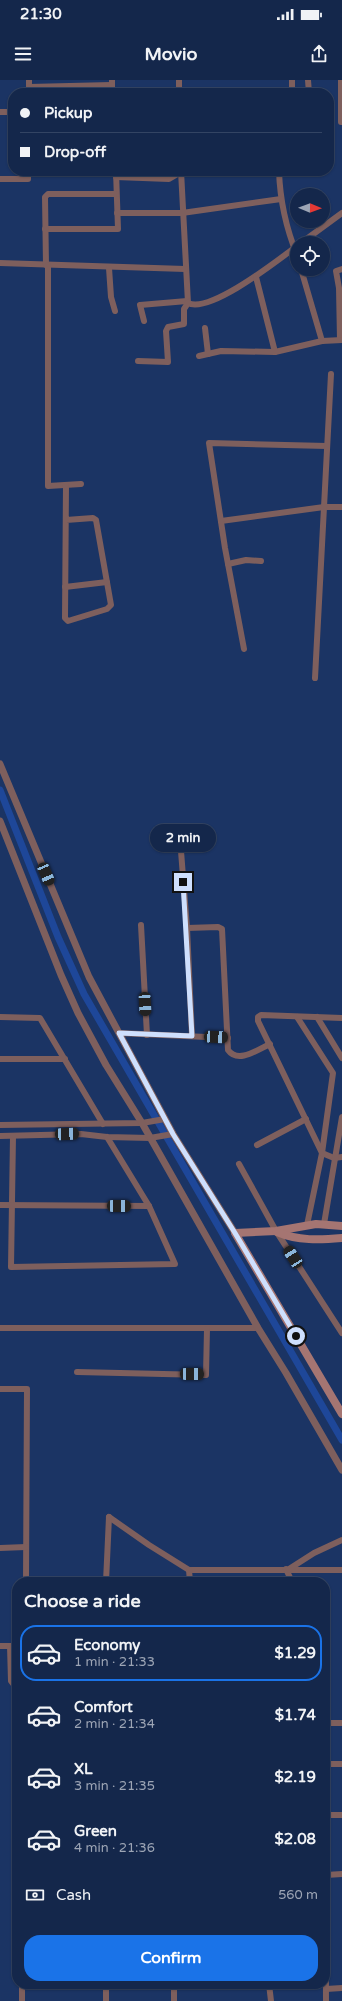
<!DOCTYPE html>
<meta charset="utf-8">
<style>
body{margin:0;font-family:"Varela Round",sans-serif;background:#1d2f52;color:#f1f3f6;height:100vh;display:flex;flex-direction:column;font-size:15px;white-space:nowrap}
*{box-sizing:border-box;margin:0}
p{font-size:13px;color:#9da5b5}
.icon{flex:none;width:22px;height:22px;fill:none;stroke:currentColor;stroke-width:2;stroke-linecap:round;stroke-linejoin:round}
.map{position:relative;flex:1;overflow:hidden}
.details{position:absolute;left:12px;top:1497px;width:318px;height:412px;display:flex;flex-direction:column;background:#14274b;border-radius:16px;box-shadow:0 1px 3px #0004,0 0 0 1px #334463}
.details>*{flex:none}
.top-card{position:absolute;left:8px;top:8px;width:326px;height:88px;border-radius:16px;box-shadow:0 1px 3px #0004,0 0 0 1px #334463;display:grid;align-content:center;height:88px;padding:0 12px;background:#14274b}
.needle{width:26px;rotate:91deg}
.tools{position:absolute;left:290px;top:108px;display:grid;gap:8px}
.tools a{display:grid;place-items:center;width:40px;height:40px;border-radius:50%;background:#14274b;box-shadow:0 1px 3px #0004,0 0 0 1px #334463;font-size:20px}
.end{position:absolute;width:18px;height:18px;margin:-9px;border:5px solid #cedffd;background:#111;box-shadow:0 0 0 2px #111}
.from{border-radius:50%}
.bubble{position:absolute;height:28px;border-radius:14px;background:#14274b;box-shadow:0 1px 3px #0004,0 0 0 1px #334463;font-size:13px;font-weight:800;line-height:28px;text-align:center}
.car{position:absolute;width:12px;height:24px;margin:-12px -6px;border-radius:5px;box-shadow:0 0 3px 1px #0007;background:linear-gradient(#222 24%,#8ab4d8 0 40%,#222 0 76%,#8ab4d8 0 86%,#222 0)}
.top-card b{display:flex;align-items:center;gap:14px;height:38px;font-size:15px}
.top-card b+b{border-top:1px solid #334463}
.top-card i{width:10px;height:10px;background:#f1f3f6}
ul{padding:0;list-style:none}
li{display:flex;align-items:center;gap:12px;height:56px;margin:0 8px 6px;padding:0 4px;border:2px solid transparent;border-radius:16px}
li div{flex:1}
li b{display:block;font-size:15px}
li em{font-style:normal;font-weight:800}
li.current{border-color:#1a73e8}
li>.icon{width:36px;height:36px;stroke-width:1.5}
h2{padding:0 12px;font-size:18px;line-height:48px}
.pay{display:flex;align-items:center;gap:10px;height:44px;padding:0 12px;font-size:15px}
.pay p{margin-inline-start:auto}
.cta{display:flex;gap:8px;margin-top:auto;padding:8px 12px}
.cta a{flex:1;height:46px;border-radius:16px;background:#1a73e8;color:#fff;font-size:16px;font-weight:800;line-height:46px;text-align:center}
.status{display:flex;justify-content:space-between;align-items:center;height:28px;padding:0 20px;background:#14274b;direction:ltr}
.status svg{height:11px;fill:currentColor}
header{display:flex;justify-content:space-between;align-items:center;height:52px;padding:0 12px;background:#14274b;font-size:18px;font-weight:800}
.map>svg:first-child{display:block}
.lines{fill:none;stroke-linecap:round;stroke-linejoin:round}
.canal{stroke:#1e4799;stroke-width:7}
.minor{stroke:#7e5f5d;stroke-width:6}
.tertiary{stroke:#7e5f5d;stroke-width:7}
.secondary{stroke:#a57572;stroke-width:8}
.route{stroke:#cedffd;stroke-width:5}
</style>
<div class="status"><b>21:30</b><svg viewBox="0 0 49 12"><path d="M0 12V9h3v3zM5 12V6h3v6zM10 12V3h3v9zM15 12V0h3v12zM26 1h20v11H26zM47 4h2v5h-2z"/></svg></div>
<header><svg class="icon" aria-label="menu" viewBox="0 0 24 24"><path d="M4 6h16M4 12h16M4 18h16"/></svg>Movio<svg class="icon" aria-label="share" viewBox="0 0 24 24"><path d="M12 15V3M7 8l5-5 5 5M5 13v7h14v-7"/></svg></header>
<div class="map">
<svg width="342" height="1921" viewBox="0 0 342 1921">
<rect width="100%" height="100%" fill="#1b3464"/>
<g class="lines">
<polyline class="canal" points="0,710 58,857 84,914 342,1360"/>
<g class="minor">
<polyline points="29,0 29,13"/>
<polyline points="112,0 112,13"/>
<polyline points="292,0 292,13"/>
<polyline points="308,0 309,13"/>
<polyline points="29,7 111,5"/>
<polyline points="179,13 179,0"/>
<polyline points="0,32 13,32"/>
<polyline points="341,42 341,0"/>
<path d="M181 91 188 223C210 234 278 180 297 166"/>
<path d="M279 91C280 120 286 148 297 175"/>
<polyline points="116,97 169,99 181,92 197,91"/>
<polyline points="0,99 28,99 28,91"/>
<polyline points="117,133 182,133 281,119"/>
<polyline points="45,149 118,149 116,91"/>
<polyline points="301,163 342,133"/>
<polyline points="0,183 185,189"/>
<polyline points="46,185 45,117 48,114 116,114"/>
<polyline points="48,185 48,406 81,404"/>
<polyline points="109,188 111,217 115,231"/>
<polyline points="301,189 322,261"/>
<polyline points="256,197 275,272"/>
<polyline points="144,241 140,225 187,221"/>
<polyline points="205,248 208,274"/>
<polyline points="340,260 339,208 336,191 342,189"/>
<polyline points="199,276 221,271 275,272 322,261 342,260"/>
<polyline points="138,281 168,282 166,251 168,247 184,244 184,229 188,223"/>
<polyline points="66,440 93,438 96,440 111,525 107,529 68,541 65,538 66,405"/>
<polyline points="221,441 324,427 342,427"/>
<polyline points="228,484 246,480 261,481"/>
<polyline points="65,507 107,502"/>
<polyline points="244,569 225,468 209,363 327,366"/>
<polyline points="315,598 331,294"/>
<polyline points="181,771 187,848 192,956"/>
<polyline points="141,845 147,955"/>
<path d="M187 848 218 847 222 849 228 970C238 984 257 970 270 964"/>
<polyline points="0,937 40,938 103,1044"/>
<polyline points="297,937 333,993 322,1073 307,1145"/>
<polyline points="317,937 342,978"/>
<polyline points="342,938 261,935 258,937 258,941 322,1073 334,1078 342,1077"/>
<polyline points="119,953 228,958"/>
<polyline points="0,979 65,979"/>
<polyline points="0,1045 142,1043 165,1039"/>
<polyline points="0,1056 81,1054 107,1057 150,1058 173,1054"/>
<polyline points="13,1056 11,1187 175,1184 149,1126 107,1057"/>
<polyline points="257,1065 306,1039"/>
<polyline points="239,1084 276,1151 342,1253"/>
<polyline points="0,1125 149,1126"/>
<polyline points="324,1144 342,1037"/>
<polyline points="0,1248 258,1248"/>
<polyline points="77,1292 206,1295 207,1249"/>
<polyline points="0,1309 27,1309 26,1502"/>
<polyline points="109,1437 149,1465 189,1490 342,1490"/>
<polyline points="0,1468 26,1467"/>
<polyline points="286,1489 292,1502"/>
<polyline points="289,1489 314,1473 342,1460"/>
<polyline points="189,1490 190,1502"/>
<polyline points="106,1502 109,1437"/>
<polyline points="0,1566 17,1566"/>
<polyline points="10,1566 11,1601 14,1605 17,1605"/>
<polyline points="325,1574 325,1579"/>
<polyline points="325,1643 342,1643"/>
<polyline points="325,1660 326,1921"/>
<polyline points="325,1684 342,1684"/>
<polyline points="325,1735 342,1735"/>
<polyline points="326,1795 342,1794"/>
<polyline points="106,1904 106,1921"/>
<polyline points="174,1904 174,1921"/>
<polyline points="269,1904 271,1921"/>
<polyline points="326,1909 342,1908"/>
<polyline points="22,1921 22,1904"/>
</g>
<g class="tertiary">
<polyline points="0,684 89,897 173,1054 235,1153"/>
<polyline points="0,741 61,895 78,933 106,985 142,1043 258,1248 286,1293 342,1390"/>
</g>
<g class="secondary">
<polyline points="342,1146 316,1144 276,1151 235,1153 342,1334"/>
<path d="M277 1152C298 1161 320 1160 342 1158"/>
</g>
</g>
<g class="lines">
<polyline class="route" points="183,802 192,956 119,953 173,1054 235,1153 296,1256"/>
</g>
</svg>
<div class="tools">
<a><svg class="needle" viewBox="-14 -14 28 28"><path d="M0-13l5 13h-10z" fill="#e53935"/><path d="M0 13l5-13h-10z" fill="#9da5b5"/></svg></a>
<a><svg class="icon" aria-label="locate" viewBox="0 0 24 24"><circle cx="12" cy="12" r="6"/><path d="M12 2v4M12 18v4M2 12h4M18 12h4"/></svg></a>
</div>
<i class="end from" style="left:296px;top:1256px"></i>
<i class="end" style="left:183px;top:802px"></i>
<div class="bubble" style="left:150px;top:744px;width:66px">2 min</div>
<i class="car" style="left:46px;top:794px;rotate:157deg"></i>
<i class="car" style="left:145px;top:924px;rotate:177deg"></i>
<i class="car" style="left:216px;top:957px;rotate:93deg"></i>
<i class="car" style="left:67px;top:1054px;rotate:88deg"></i>
<i class="car" style="left:119px;top:1126px;rotate:91deg"></i>
<i class="car" style="left:293px;top:1177px;rotate:327deg"></i>
<i class="car" style="left:192px;top:1294px;rotate:91deg"></i>
<div class="top-card">
<b><i class="from"></i>Pickup</b>
<b><i></i>Drop-off</b>
</div>
<section class="details">
<h2>Choose a ride</h2>
<ul>
<li class="current"><svg class="icon" aria-label="car" viewBox="0 0 24 24"><path d="M5 17H2v-5l4-1 3-4h7l3 4 3 1v5h-3M9 17h6M6 11h13"/><circle cx="7" cy="17" r="2"/><circle cx="17" cy="17" r="2"/></svg><div><b>Economy</b><p>1 min · 21:33</p></div><em>$1.29</em></li>
<li><svg class="icon" aria-label="car" viewBox="0 0 24 24"><path d="M5 17H2v-5l4-1 3-4h7l3 4 3 1v5h-3M9 17h6M6 11h13"/><circle cx="7" cy="17" r="2"/><circle cx="17" cy="17" r="2"/></svg><div><b>Comfort</b><p>2 min · 21:34</p></div><em>$1.74</em></li>
<li><svg class="icon" aria-label="car" viewBox="0 0 24 24"><path d="M5 17H2v-5l4-1 3-4h7l3 4 3 1v5h-3M9 17h6M6 11h13"/><circle cx="7" cy="17" r="2"/><circle cx="17" cy="17" r="2"/></svg><div><b>XL</b><p>3 min · 21:35</p></div><em>$2.19</em></li>
<li><svg class="icon" aria-label="car" viewBox="0 0 24 24"><path d="M5 17H2v-5l4-1 3-4h7l3 4 3 1v5h-3M9 17h6M6 11h13"/><circle cx="7" cy="17" r="2"/><circle cx="17" cy="17" r="2"/></svg><div><b>Green</b><p>4 min · 21:36</p></div><em>$2.08</em></li>
</ul>
<div class="pay"><svg class="icon" aria-label="cash" viewBox="0 0 24 24"><path d="M3 7h18v10H3z"/><circle cx="12" cy="12" r="2"/></svg>Cash<p>560 m</p></div>
<div class="cta"><a>Confirm</a></div>
</section>
</div>
